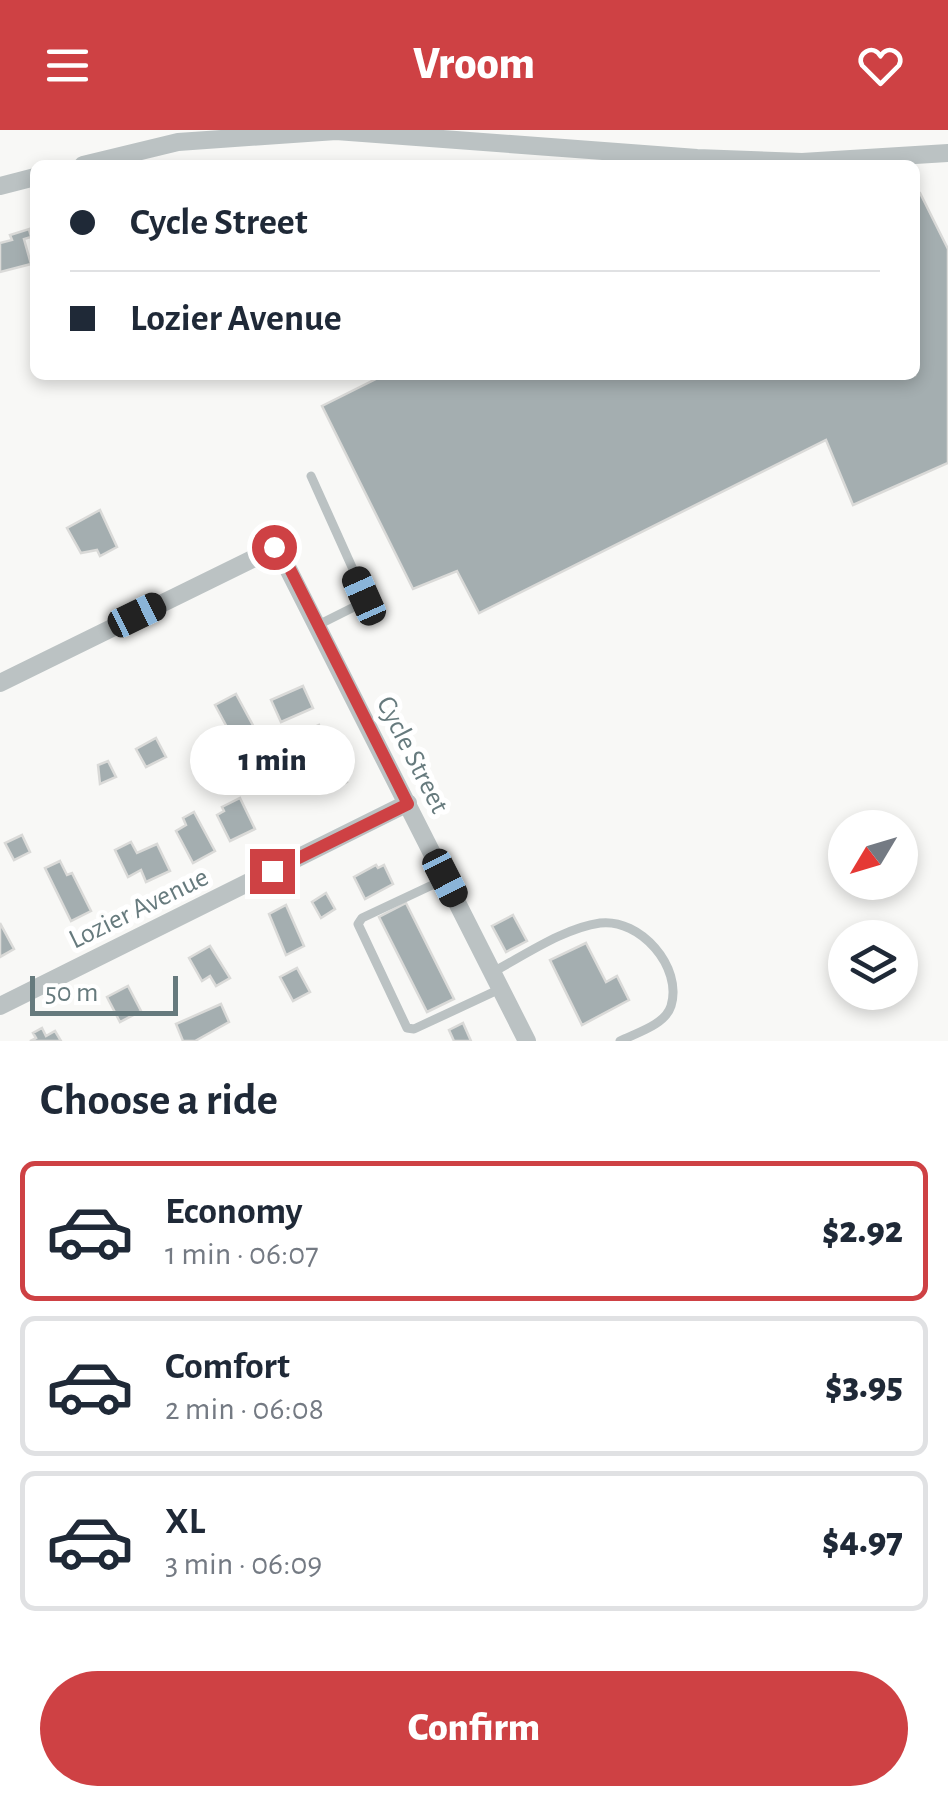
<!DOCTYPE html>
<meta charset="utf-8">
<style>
body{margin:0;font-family:"Alegreya Sans",sans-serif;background:#f6f6f7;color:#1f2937;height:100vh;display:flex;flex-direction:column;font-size:38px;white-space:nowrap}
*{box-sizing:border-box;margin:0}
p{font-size:32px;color:#747a83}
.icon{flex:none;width:55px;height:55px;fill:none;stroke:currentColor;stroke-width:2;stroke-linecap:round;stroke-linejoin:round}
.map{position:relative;height:911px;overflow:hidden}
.drawer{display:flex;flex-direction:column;background:#fff;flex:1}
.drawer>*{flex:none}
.guide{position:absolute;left:30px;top:30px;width:890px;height:220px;border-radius:15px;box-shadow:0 5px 15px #0003;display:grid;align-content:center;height:220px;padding:0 40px;background:#fff}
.needle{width:65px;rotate:232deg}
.buttons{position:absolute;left:828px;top:680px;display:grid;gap:20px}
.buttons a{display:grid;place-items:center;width:90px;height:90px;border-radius:50%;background:#fff;box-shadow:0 5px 15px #0003;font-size:50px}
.scale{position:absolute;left:30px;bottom:25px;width:148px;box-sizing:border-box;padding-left:10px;border:5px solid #667a7d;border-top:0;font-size:28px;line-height:35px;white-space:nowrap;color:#667a7d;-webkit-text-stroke:8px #fff;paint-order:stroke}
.end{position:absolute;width:45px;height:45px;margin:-22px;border:12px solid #ce4144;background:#fff;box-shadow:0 0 0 5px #fff}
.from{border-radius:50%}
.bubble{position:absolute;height:70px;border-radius:35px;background:#fff;box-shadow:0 5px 15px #0003;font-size:32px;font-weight:800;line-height:70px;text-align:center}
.car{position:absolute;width:30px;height:60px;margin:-30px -15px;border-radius:12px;box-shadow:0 0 8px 2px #0007;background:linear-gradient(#222 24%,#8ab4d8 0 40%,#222 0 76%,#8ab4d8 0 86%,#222 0)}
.guide b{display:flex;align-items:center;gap:35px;height:95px;font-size:38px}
.guide b+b{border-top:2px solid #e0e1e3}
.guide i{width:25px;height:25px;background:#1f2937}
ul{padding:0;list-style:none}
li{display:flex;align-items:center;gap:30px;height:140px;margin:0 20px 15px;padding:0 20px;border:5px solid #e0e1e3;border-radius:15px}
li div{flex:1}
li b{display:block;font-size:38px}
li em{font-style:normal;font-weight:800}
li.selected{border-color:#ce4144}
li>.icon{width:90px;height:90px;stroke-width:1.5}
h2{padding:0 40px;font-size:45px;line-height:120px}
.primary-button{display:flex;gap:20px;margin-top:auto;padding:20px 40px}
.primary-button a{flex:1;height:115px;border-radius:60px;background:#ce4144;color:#fff;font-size:40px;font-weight:800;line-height:115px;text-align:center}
header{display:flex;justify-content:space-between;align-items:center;height:130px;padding:0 40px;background:#ce4144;color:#fff;font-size:45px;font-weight:800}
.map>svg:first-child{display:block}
.building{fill:#a4aeb0;stroke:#dadad8;stroke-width:2.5}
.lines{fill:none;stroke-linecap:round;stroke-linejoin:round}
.lane{stroke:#bbc2c3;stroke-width:9}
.street{stroke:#bbc2c3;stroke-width:18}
.route{stroke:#ce4144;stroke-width:12}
.labels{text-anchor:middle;stroke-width:10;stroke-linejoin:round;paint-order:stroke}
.street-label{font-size:28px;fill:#667a7d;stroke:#fff}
</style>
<header><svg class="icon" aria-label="menu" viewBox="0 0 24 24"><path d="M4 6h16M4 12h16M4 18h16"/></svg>Vroom<svg class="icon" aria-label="heart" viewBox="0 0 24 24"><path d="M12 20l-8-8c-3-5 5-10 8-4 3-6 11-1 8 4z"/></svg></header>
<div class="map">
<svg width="948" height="911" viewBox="0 0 948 911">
<rect width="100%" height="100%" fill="#f8f8f6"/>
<g class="building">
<polygon points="915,63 920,63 948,119 948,333 853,375 826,310 479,483 457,441 413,459 322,276 384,245 915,245"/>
<polygon points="29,99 31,107 24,109 31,134 0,142 0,113 12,110 10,105"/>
<polygon points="100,380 117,417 100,426 97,420 81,423 67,398"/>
<polygon points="303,556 313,578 281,592 271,570"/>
<polygon points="236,564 256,601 235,612 215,575"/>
<polygon points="319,595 347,652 329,662 300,604"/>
<polygon points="156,608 166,627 146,637 136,619"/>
<polygon points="236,625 244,640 228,648 220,633"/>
<polygon points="108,631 116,647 100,654 98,635"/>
<polygon points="240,668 255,699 230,711 217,685 224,681 222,677"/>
<polygon points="194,682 215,721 193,733 176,701 186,695 183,688"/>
<polygon points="22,705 30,722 14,730 5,713"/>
<polygon points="131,712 137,723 157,714 170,741 146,752 141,740 128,747 115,720"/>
<polygon points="60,731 67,745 72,743 91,781 71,791 45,738"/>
<polygon points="376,735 378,738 384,735 393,754 365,769 354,747"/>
<polygon points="326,763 335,779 321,788 312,772"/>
<polygon points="406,773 454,869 427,882 379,787"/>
<polygon points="286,775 304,816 286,825 269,784"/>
<polygon points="513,785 527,811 506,822 492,796"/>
<polygon points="0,793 14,819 0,827"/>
<polygon points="586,813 606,852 617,846 629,870 582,895 550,830"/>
<polygon points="210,816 230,848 216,856 210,846 202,851 189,828"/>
<polygon points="297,838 310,862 293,871 280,847"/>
<polygon points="128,856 141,881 120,892 107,867"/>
<polygon points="221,874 229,892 195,911 183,911 176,894"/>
<polygon points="463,893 471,911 454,911 449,900"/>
<polygon points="42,898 46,906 55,901 61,911 30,911 36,908 33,903"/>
</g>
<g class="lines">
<g class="lane">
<polyline points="311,346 365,466 362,473 318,495"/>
<polyline points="445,749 362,788 358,794 407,898 414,899 500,859"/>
<path d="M493 842C525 825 564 798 600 793 640 788 683 837 671 876 665 895 636 903 620 911"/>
</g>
<g class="street">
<polyline points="83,35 178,12 336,1 697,28 802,32 948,23"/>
<polyline points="0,56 35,47"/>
<polyline points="0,553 277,417 527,911"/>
<polyline points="0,876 408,673"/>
</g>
</g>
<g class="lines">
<polyline class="route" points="272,741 408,674 280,419 274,417"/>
</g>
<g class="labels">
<g class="street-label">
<text transform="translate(414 624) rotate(63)" y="10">Cycle Street</text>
<text transform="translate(138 777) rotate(-26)" y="10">Lozier Avenue</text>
</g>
</g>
</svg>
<div class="buttons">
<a><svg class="needle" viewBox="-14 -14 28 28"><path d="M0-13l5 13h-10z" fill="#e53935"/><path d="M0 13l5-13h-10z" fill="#747a83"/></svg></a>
<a><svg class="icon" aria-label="layers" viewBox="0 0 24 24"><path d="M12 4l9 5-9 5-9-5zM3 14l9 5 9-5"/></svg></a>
</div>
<div class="scale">50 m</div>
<i class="end from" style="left:274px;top:417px"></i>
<i class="end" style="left:272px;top:741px"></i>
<div class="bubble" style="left:190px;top:595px;width:165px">1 min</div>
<i class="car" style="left:364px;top:466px;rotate:336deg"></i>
<i class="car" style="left:137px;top:485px;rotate:64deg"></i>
<i class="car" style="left:445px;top:748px;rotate:153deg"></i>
<div class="guide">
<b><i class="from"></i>Cycle Street</b>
<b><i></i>Lozier Avenue</b>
</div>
</div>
<section class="drawer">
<h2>Choose a ride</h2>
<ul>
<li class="selected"><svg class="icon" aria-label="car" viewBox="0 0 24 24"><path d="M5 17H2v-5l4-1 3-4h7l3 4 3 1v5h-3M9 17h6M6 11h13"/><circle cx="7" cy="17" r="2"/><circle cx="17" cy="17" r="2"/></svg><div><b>Economy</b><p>1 min · 06:07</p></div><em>$2.92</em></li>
<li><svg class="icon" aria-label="car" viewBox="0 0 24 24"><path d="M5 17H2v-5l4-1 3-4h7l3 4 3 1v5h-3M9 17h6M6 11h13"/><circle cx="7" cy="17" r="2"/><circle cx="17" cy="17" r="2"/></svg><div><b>Comfort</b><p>2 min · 06:08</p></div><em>$3.95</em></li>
<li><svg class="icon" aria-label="car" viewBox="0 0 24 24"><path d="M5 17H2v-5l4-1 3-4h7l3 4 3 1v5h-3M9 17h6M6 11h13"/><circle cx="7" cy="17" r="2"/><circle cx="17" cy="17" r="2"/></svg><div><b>XL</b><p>3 min · 06:09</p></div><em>$4.97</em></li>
</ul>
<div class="primary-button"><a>Confirm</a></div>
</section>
